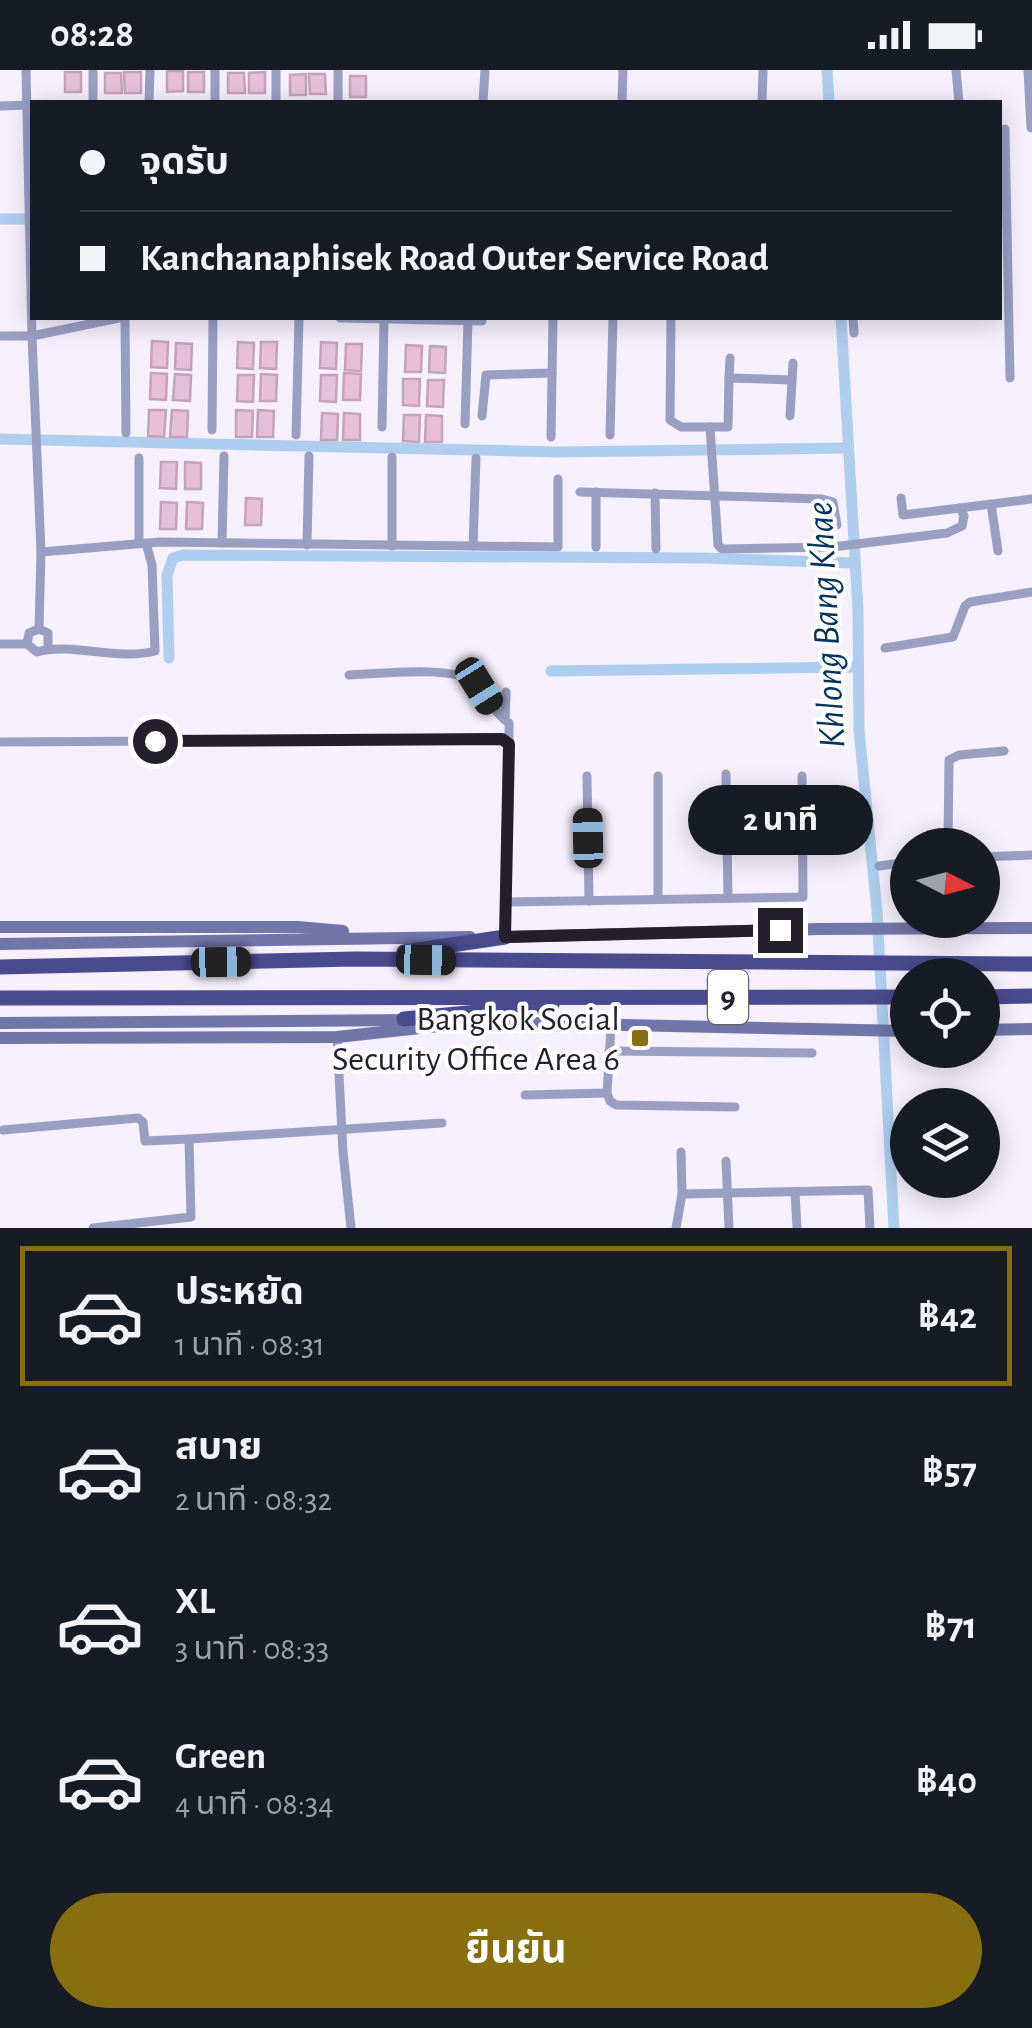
<!DOCTYPE html>
<html lang="th">
<meta charset="utf-8">
<style>
body{margin:0;font-family:"Alegreya Sans","Noto Sans Thai",sans-serif;background:#20242c;color:#f1f3f6;height:100vh;display:flex;flex-direction:column;font-size:38px;white-space:nowrap}
*{box-sizing:border-box;margin:0}
p{font-size:32px;color:#9ea1a6}
.icon{flex:none;width:55px;height:55px;fill:none;stroke:currentColor;stroke-width:2;stroke-linecap:round;stroke-linejoin:round}
.map{position:relative;height:1158px;overflow:hidden}
.panel{display:flex;flex-direction:column;background:#171b24;flex:1}
.panel>*{flex:none}
.hud{position:absolute;left:30px;top:30px;width:972px;height:220px;border-radius:0px;box-shadow:0 5px 25px #0003;display:grid;align-content:center;height:220px;padding:0 50px;background:#171b24}
.needle{width:65px;rotate:96deg}
.fabs{position:absolute;left:890px;top:758px;display:grid;gap:20px}
.fabs a{display:grid;place-items:center;width:110px;height:110px;border-radius:50%;background:#171b24;box-shadow:0 5px 25px #0003;font-size:50px}
.end{position:absolute;width:45px;height:45px;margin:-22px;border:12px solid #251f2b;background:#fff;box-shadow:0 0 0 5px #fff}
.from{border-radius:50%}
.bubble{position:absolute;height:70px;border-radius:35px;background:#171b24;box-shadow:0 5px 25px #0003;font-size:32px;font-weight:700;line-height:70px;text-align:center}
.car{position:absolute;width:30px;height:60px;margin:-30px -15px;border-radius:12px;box-shadow:0 0 8px 2px #0007;background:linear-gradient(#222 24%,#8ab4d8 0 40%,#222 0 76%,#8ab4d8 0 86%,#222 0)}
.hud b{display:flex;align-items:center;gap:35px;height:95px;font-size:38px}
.hud b+b{border-top:2px solid #363941}
.hud i{width:25px;height:25px;background:#f1f3f6}
ul{padding:18px 0 0;list-style:none}
li{display:flex;align-items:center;gap:30px;height:140px;margin:0 20px 15px;padding:0 30px;border:5px solid transparent;border-radius:0px}
li div{flex:1}
li b{display:block;font-size:38px}
li em{font-style:normal;font-weight:700}
li.active{border-color:#876f0f}
li>.icon{width:90px;height:90px;stroke-width:1.5}
.cta{display:flex;gap:20px;margin-top:auto;padding:20px 50px}
.cta a{flex:1;height:115px;border-radius:60px;background:#876f0f;color:#fff;font-size:40px;font-weight:700;line-height:115px;text-align:center}
.status{display:flex;justify-content:space-between;align-items:center;height:70px;padding:0 50px;background:#171b24;direction:ltr}
.status svg{height:28px;fill:currentColor}
.map>svg:first-child{display:block}
.lines{fill:none;stroke-linecap:round;stroke-linejoin:round}
.canal{stroke:#afcdef;stroke-width:11}
.building{fill:#e7bfda;stroke:#c4a2b9;stroke-width:2.5}
.minor{stroke:#9a9ec2;stroke-width:9}
.secondary{stroke:#7175a9;stroke-width:12}
.trunk{stroke:#4a4a8e;stroke-width:15}
.route{stroke:#251f2b;stroke-width:12}
.poi-dot{fill:#876f0f;stroke:#fff;stroke-width:4}
.labels{text-anchor:middle;stroke-width:8;stroke-linejoin:round;paint-order:stroke}
.shield{fill:#fff;stroke:#66626b;stroke-width:2.5}
.shield-label{font-size:32px;font-weight:bold;fill:#251f2b}
.poi-label{font-size:35px;fill:#251f2b;stroke:#fff;text-anchor:end}
.water-label{font-size:38px;font-style:italic;fill:#06335d;stroke:#fff}
</style>
<div class="status"><b>08:28</b><svg viewBox="0 0 49 12"><path d="M0 12V9h3v3zM5 12V6h3v6zM10 12V3h3v9zM15 12V0h3v12zM26 1h20v11H26zM47 4h2v5h-2z"/></svg></div>
<div class="map">
<svg width="1032" height="1158" viewBox="0 0 1032 1158">
<rect width="100%" height="100%" fill="#f6effd"/>
<g class="lines">
<g class="canal">
<polyline points="827,0 829,32"/>
<polyline points="0,149 32,149"/>
<polyline points="841,248 858,540 859,660 877,841 894,1158"/>
<polyline points="0,369 559,382 848,378"/>
<polyline points="169,588 167,505 173,488 183,485 704,488 855,493"/>
<polyline points="551,601 857,597"/>
</g>
</g>
<g class="building">
<polygon points="167,1 183,1 183,21 167,22"/>
<rect x="65" y="2" width="16" height="20"/>
<polygon points="124,2 141,2 141,23 125,23"/>
<rect x="188" y="2" width="16" height="20"/>
<polygon points="265,2 265,23 249,23 249,3"/>
<polygon points="105,3 121,3 122,23 105,23"/>
<polygon points="228,3 244,3 245,23 228,23"/>
<polygon points="306,4 306,25 290,25 290,5"/>
<polygon points="309,4 325,4 326,24 310,24"/>
<rect x="350" y="6" width="16" height="21"/>
<polygon points="152,271 168,272 167,298 151,297"/>
<polygon points="238,272 254,273 253,299 237,298"/>
<polygon points="261,272 277,272 276,299 260,298"/>
<polygon points="321,272 337,273 336,299 320,298"/>
<polygon points="176,273 192,274 191,300 175,299"/>
<polygon points="346,274 362,274 361,301 345,300"/>
<polygon points="406,275 422,276 421,302 405,302"/>
<polygon points="430,276 446,277 445,303 429,302"/>
<polygon points="151,303 167,304 166,330 150,329"/>
<polygon points="344,303 361,304 360,330 343,330"/>
<polygon points="175,304 191,305 190,331 173,330"/>
<polygon points="261,304 277,305 276,331 260,331"/>
<polygon points="238,305 254,305 253,332 237,331"/>
<polygon points="321,305 337,305 336,332 320,331"/>
<polygon points="403,309 420,309 419,336 403,335"/>
<polygon points="428,310 444,310 443,337 427,336"/>
<polygon points="149,340 166,340 164,367 148,366"/>
<polygon points="172,340 188,341 187,367 170,367"/>
<polygon points="236,340 253,341 252,367 236,367"/>
<polygon points="258,340 274,341 273,367 257,367"/>
<polygon points="322,343 338,344 337,370 321,370"/>
<polygon points="344,343 360,344 360,370 343,370"/>
<polygon points="404,345 420,345 419,372 403,371"/>
<polygon points="426,345 442,346 442,372 425,372"/>
<polygon points="161,392 177,392 176,419 160,418"/>
<polygon points="185,392 201,393 201,419 185,419"/>
<polygon points="246,428 262,429 261,455 245,455"/>
<polygon points="161,432 177,433 176,459 160,459"/>
<polygon points="187,432 203,433 202,459 186,459"/>
</g>
<g class="lines">
<g class="minor">
<polyline points="26,0 32,266 41,482 39,559"/>
<polyline points="276,0 276,32"/>
<polyline points="956,0 959,32"/>
<polyline points="1028,0 1031,58"/>
<polyline points="93,32 93,0"/>
<polyline points="149,32 150,0"/>
<polyline points="215,32 215,0"/>
<polyline points="338,32 338,0"/>
<polyline points="483,32 485,0"/>
<polyline points="622,32 623,0"/>
<polyline points="762,32 763,0"/>
<polyline points="0,36 30,35"/>
<polyline points="1005,59 1010,308"/>
<polyline points="125,248 126,363"/>
<polyline points="340,248 482,251"/>
<polyline points="671,248 670,350 681,357 710,357"/>
<polyline points="853,248 854,263"/>
<polyline points="0,266 32,266 119,248"/>
<polyline points="729,308 730,288"/>
<polyline points="792,310 729,308 728,357 710,357 718,475 722,479 832,477 947,463 962,456 964,446 960,438"/>
<polyline points="482,346 486,305 552,303"/>
<polyline points="790,346 793,293"/>
<polyline points="465,354 468,251"/>
<polyline points="382,357 384,249"/>
<polyline points="212,360 213,248"/>
<polyline points="296,365 299,248"/>
<polyline points="610,365 613,248"/>
<polyline points="551,367 553,248"/>
<polyline points="139,388 139,473"/>
<polyline points="580,422 822,429 833,432 837,455"/>
<polyline points="655,423 656,479"/>
<polyline points="901,428 903,445 1032,429"/>
<polyline points="991,434 998,481"/>
<polyline points="222,473 224,386"/>
<polyline points="307,475 309,386"/>
<polyline points="392,476 392,387"/>
<polyline points="473,476 476,388"/>
<polyline points="596,477 596,422"/>
<polyline points="41,482 160,472 558,477 558,409"/>
<path d="M0 574H27L37 582C71 572 117 591 155 581L152 495 146 473"/>
<polyline points="27,574 29,563 39,559 48,563 48,576"/>
<polyline points="885,578 953,567 965,536 970,532 1032,522"/>
<path d="M349 605C379 604 451 595 474 612 488 624 493 643 509 653V674"/>
<polyline points="505,650 506,622"/>
<polyline points="0,672 503,669 509,674 505,867"/>
<polyline points="726,704 728,828"/>
<polyline points="587,706 589,831"/>
<polyline points="658,706 658,829"/>
<polyline points="948,775 949,690 959,685 1004,681"/>
<polyline points="982,787 1032,785"/>
<polyline points="879,796 908,792"/>
<polyline points="505,832 803,827 802,706"/>
<polyline points="611,957 607,1023 610,1031 616,1035 735,1037"/>
<polyline points="337,967 343,1082 351,1158"/>
<polyline points="609,981 812,983"/>
<polyline points="525,1025 607,1023"/>
<polyline points="3,1060 138,1048 143,1052 145,1071 189,1069"/>
<polyline points="726,1091 729,1158"/>
<polyline points="795,1122 797,1158"/>
<polyline points="682,1124 868,1120 870,1158"/>
<polyline points="93,1158 191,1147 189,1069 442,1053"/>
<polyline points="676,1158 682,1124 681,1082"/>
</g>
<g class="secondary">
<polyline points="0,857 298,857 343,861"/>
<polyline points="500,867 819,859 1032,858"/>
<polyline points="0,874 470,867"/>
<polyline points="440,951 908,961"/>
<polyline points="0,953 410,950"/>
<polyline points="982,960 1032,959"/>
<polyline points="0,968 337,967 448,955"/>
</g>
<g class="trunk">
<polyline points="404,882 505,867"/>
<polyline points="0,897 355,889 1032,894"/>
<polyline points="982,927 1032,926"/>
<polyline points="0,928 908,927"/>
<polyline points="404,949 552,935"/>
</g>
</g>
<g class="lines">
<polyline class="route" points="155,671 502,669 509,674 505,867 780,860"/>
</g>
<rect class="poi-dot" x="630" y="958" width="20" height="20" rx="5"/>
<g class="labels">
<rect class="shield" x="708" y="900" width="40" height="54" rx="8"/>
<g class="shield-label">
<text x="728" y="938">9</text>
</g>
<g class="poi-label">
<text x="620" y="960">Bangkok Social<tspan x="620" dy="40">Security Office Area 6</tspan></text>
</g>
<g class="water-label">
<text transform="translate(825 555) rotate(-93)" y="13">Khlong Bang Khae</text>
</g>
</g>
</svg>
<div class="fabs">
<a><svg class="needle" viewBox="-14 -14 28 28"><path d="M0-13l5 13h-10z" fill="#e53935"/><path d="M0 13l5-13h-10z" fill="#9ea1a6"/></svg></a>
<a><svg class="icon" aria-label="locate" viewBox="0 0 24 24"><circle cx="12" cy="12" r="6"/><path d="M12 2v4M12 18v4M2 12h4M18 12h4"/></svg></a>
<a><svg class="icon" aria-label="layers" viewBox="0 0 24 24"><path d="M12 4l9 5-9 5-9-5zM3 14l9 5 9-5"/></svg></a>
</div>
<i class="end from" style="left:155px;top:671px"></i>
<i class="end" style="left:780px;top:860px"></i>
<div class="bubble" style="left:688px;top:715px;width:185px">2 นาที</div>
<i class="car" style="left:479px;top:616px;rotate:148deg"></i>
<i class="car" style="left:588px;top:768px;rotate:359deg"></i>
<i class="car" style="left:426px;top:890px;rotate:91deg"></i>
<i class="car" style="left:221px;top:892px;rotate:89deg"></i>
<div class="hud">
<b><i class="from"></i>จุดรับ</b>
<b><i></i>Kanchanaphisek Road Outer Service Road</b>
</div>
</div>
<section class="panel">
<ul>
<li class="active"><svg class="icon" aria-label="car" viewBox="0 0 24 24"><path d="M5 17H2v-5l4-1 3-4h7l3 4 3 1v5h-3M9 17h6M6 11h13"/><circle cx="7" cy="17" r="2"/><circle cx="17" cy="17" r="2"/></svg><div><b>ประหยัด</b><p>1 นาที · 08:31</p></div><em>฿42</em></li>
<li><svg class="icon" aria-label="car" viewBox="0 0 24 24"><path d="M5 17H2v-5l4-1 3-4h7l3 4 3 1v5h-3M9 17h6M6 11h13"/><circle cx="7" cy="17" r="2"/><circle cx="17" cy="17" r="2"/></svg><div><b>สบาย</b><p>2 นาที · 08:32</p></div><em>฿57</em></li>
<li><svg class="icon" aria-label="car" viewBox="0 0 24 24"><path d="M5 17H2v-5l4-1 3-4h7l3 4 3 1v5h-3M9 17h6M6 11h13"/><circle cx="7" cy="17" r="2"/><circle cx="17" cy="17" r="2"/></svg><div><b>XL</b><p>3 นาที · 08:33</p></div><em>฿71</em></li>
<li><svg class="icon" aria-label="car" viewBox="0 0 24 24"><path d="M5 17H2v-5l4-1 3-4h7l3 4 3 1v5h-3M9 17h6M6 11h13"/><circle cx="7" cy="17" r="2"/><circle cx="17" cy="17" r="2"/></svg><div><b>Green</b><p>4 นาที · 08:34</p></div><em>฿40</em></li>
</ul>
<div class="cta"><a>ยืนยัน</a></div>
</section>
